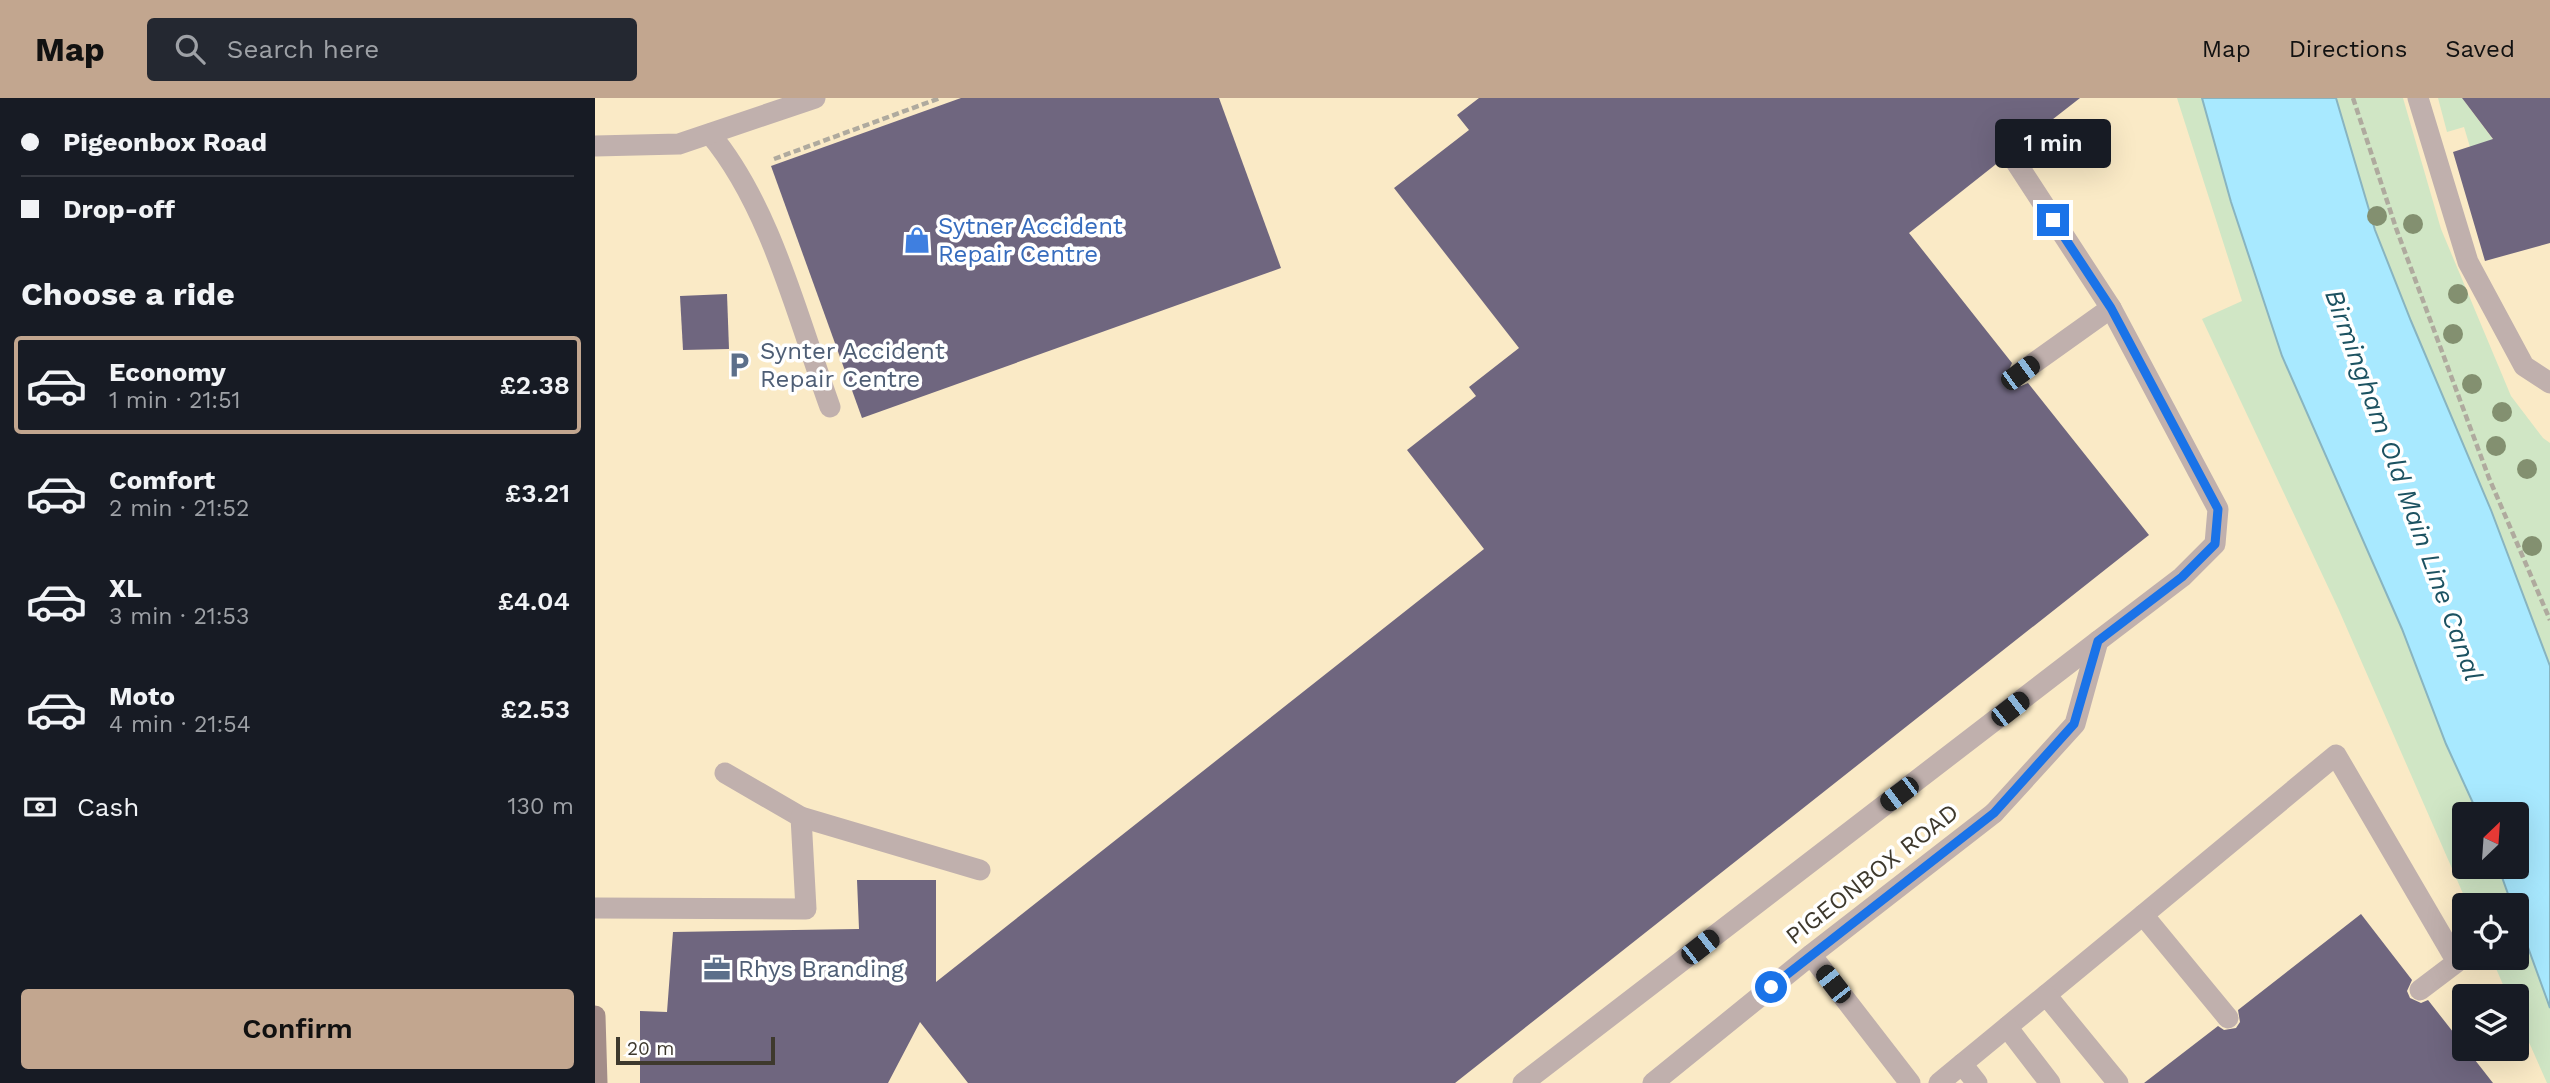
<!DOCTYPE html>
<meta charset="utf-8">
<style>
body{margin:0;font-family:"Work Sans",sans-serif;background:#242831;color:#f1f3f6;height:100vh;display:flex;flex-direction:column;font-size:26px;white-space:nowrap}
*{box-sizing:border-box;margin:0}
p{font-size:23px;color:#9ea1a6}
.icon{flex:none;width:38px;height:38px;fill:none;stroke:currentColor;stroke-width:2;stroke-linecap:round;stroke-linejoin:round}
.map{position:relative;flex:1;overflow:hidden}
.sheet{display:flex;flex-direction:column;background:#171b24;width:595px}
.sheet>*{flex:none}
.top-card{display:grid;align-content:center;height:154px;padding:0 21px;background:#171b24}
.needle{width:46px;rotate:25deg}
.tools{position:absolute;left:1857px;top:704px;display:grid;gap:14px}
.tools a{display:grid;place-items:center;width:77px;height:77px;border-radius:7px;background:#171b24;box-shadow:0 7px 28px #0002;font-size:35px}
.scale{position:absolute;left:21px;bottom:18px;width:159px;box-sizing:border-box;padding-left:7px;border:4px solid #3e392d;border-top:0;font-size:19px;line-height:24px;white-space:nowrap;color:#3e392d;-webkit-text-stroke:5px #fff;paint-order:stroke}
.end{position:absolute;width:32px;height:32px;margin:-16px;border:9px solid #1a73e8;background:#fff;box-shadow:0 0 0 4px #fff}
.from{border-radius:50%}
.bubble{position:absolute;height:49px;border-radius:7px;background:#171b24;box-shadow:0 7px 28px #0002;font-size:23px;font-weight:600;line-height:49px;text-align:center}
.car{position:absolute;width:21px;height:42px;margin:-21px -10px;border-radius:9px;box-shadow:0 0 5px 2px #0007;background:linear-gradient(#222 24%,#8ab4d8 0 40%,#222 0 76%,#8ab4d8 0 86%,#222 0)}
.top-card b{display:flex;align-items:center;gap:24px;height:66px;font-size:26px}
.top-card b+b{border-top:2px solid #363941}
.top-card i{width:18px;height:18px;background:#f1f3f6}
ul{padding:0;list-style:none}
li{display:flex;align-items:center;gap:21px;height:98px;margin:0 14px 10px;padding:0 7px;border:4px solid transparent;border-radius:7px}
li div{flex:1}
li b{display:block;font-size:26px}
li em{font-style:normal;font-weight:600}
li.on{border-color:#c2a68f}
li>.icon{width:63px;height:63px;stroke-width:1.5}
h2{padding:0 21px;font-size:32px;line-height:84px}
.pay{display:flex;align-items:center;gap:18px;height:77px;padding:0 21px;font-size:26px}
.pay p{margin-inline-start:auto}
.primary-button{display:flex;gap:14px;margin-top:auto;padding:14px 21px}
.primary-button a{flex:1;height:80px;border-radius:7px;background:#c2a68f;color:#111;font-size:28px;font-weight:600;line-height:80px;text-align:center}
header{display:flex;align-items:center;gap:42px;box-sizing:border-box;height:98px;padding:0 35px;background:#c2a68f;color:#111}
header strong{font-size:33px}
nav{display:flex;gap:38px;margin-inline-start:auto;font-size:24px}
.search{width:490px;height:63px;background:#242831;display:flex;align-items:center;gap:18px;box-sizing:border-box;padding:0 24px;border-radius:7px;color:#9ea1a6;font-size:26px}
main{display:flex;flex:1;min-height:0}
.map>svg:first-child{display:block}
.built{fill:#faeac6;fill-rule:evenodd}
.green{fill:#d0e6c5}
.water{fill:#a8e9ff;stroke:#88b4c0;stroke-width:2}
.building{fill:#6f667f}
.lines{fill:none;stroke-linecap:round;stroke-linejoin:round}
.path{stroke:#afaa9e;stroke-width:4.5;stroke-dasharray:7 3.5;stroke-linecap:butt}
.lane{stroke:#c0b0ad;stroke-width:21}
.street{stroke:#c0b0ad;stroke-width:21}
.secondary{stroke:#a38d89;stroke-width:21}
.tree{fill:#839070}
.route{stroke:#1a73e8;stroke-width:9}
.labels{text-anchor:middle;stroke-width:7;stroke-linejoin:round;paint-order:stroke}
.shop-label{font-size:24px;fill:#366cbe;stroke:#fff;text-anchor:start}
.service-label{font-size:24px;fill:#4e5e75;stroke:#fff;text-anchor:start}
.street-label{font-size:24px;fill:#3e392d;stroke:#fff}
.water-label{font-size:26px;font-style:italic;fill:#1c5261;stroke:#fff}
</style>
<header>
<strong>Map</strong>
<div class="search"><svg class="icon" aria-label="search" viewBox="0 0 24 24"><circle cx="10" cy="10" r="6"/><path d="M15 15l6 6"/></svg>Search here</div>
<nav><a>Map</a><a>Directions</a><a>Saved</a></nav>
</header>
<main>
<section class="sheet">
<div class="top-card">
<b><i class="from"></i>Pigeonbox Road</b>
<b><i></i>Drop-off</b>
</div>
<h2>Choose a ride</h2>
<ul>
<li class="on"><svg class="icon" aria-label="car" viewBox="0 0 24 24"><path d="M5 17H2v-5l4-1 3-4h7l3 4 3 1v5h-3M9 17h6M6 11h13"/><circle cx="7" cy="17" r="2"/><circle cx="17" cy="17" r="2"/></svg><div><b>Economy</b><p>1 min · 21:51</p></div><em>£2.38</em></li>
<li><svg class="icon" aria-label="car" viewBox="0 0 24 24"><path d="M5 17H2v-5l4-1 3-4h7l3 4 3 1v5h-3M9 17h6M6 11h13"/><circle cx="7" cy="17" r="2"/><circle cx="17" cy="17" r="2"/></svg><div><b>Comfort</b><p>2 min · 21:52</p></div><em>£3.21</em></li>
<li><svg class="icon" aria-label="car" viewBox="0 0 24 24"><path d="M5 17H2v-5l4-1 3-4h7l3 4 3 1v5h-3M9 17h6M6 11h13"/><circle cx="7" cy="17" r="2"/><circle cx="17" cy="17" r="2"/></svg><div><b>XL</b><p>3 min · 21:53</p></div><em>£4.04</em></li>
<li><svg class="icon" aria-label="car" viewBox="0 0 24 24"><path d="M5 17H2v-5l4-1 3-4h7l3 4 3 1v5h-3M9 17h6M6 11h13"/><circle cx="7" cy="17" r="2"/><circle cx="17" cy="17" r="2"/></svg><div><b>Moto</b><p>4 min · 21:54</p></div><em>£2.53</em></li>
</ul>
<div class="pay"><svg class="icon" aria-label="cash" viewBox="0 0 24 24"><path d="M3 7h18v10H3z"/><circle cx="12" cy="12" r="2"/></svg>Cash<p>130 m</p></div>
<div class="primary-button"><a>Confirm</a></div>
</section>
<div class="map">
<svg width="1955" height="985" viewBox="0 0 1955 985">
<rect width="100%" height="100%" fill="#fdf8ec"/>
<path class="built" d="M0 0H1955V985H2L0 918ZM1869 716H1922V768H1869ZM1869 807H1922V859H1869ZM1869 898H1922V950H1869Z"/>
<g class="green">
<polygon points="1582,0 1607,0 1636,104 1687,258 1807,531 1851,646 1885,716 1869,716 1869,768 1906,768 1918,807 1873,807 1743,510 1607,221 1647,203"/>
<polygon points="1741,0 1808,0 1846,131 1916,298 1948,340 1955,345 1955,568 1896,412 1816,223 1780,132"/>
<polygon points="1843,0 1867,0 1929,83 1888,92 1869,29 1852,34"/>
<polygon points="1922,819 1955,910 1955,985 1952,985 1922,917 1922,898 1913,898 1896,859 1922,859"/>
</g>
<polygon class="water" points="1607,0 1741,0 1780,132 1816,223 1896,412 1955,568 1955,910 1922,819 1922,807 1917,807 1903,768 1922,768 1922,716 1883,716 1851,646 1807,531 1687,258 1636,104"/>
<g class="building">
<polygon points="366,0 624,0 686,170 267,320 176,68"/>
<polygon points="884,0 1485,0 1425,47 1415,42 1407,44 1402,55 1405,63 1314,135 1417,265 1412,276 1415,283 1426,288 1433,285 1554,437 860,985 373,985 325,924 293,985 45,985 45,913 72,914 78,834 264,831 262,782 341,782 341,884 889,451 812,352 881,298 874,289 924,250 799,90 874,32 862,17"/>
<polygon points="1867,0 1955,0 1955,145 1890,163 1858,54 1898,41"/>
<polygon points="132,196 134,251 88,252 85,198"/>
<polygon points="1766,816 1817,882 1812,893 1815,900 1826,905 1833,902 1898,985 1549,985 1623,928 1629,932 1641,930 1645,924 1643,912"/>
</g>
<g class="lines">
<g class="path">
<polyline points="1758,0 1801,130 1894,380 1955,522"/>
<polyline points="179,61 345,0"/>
</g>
<g class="lane">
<polyline points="1823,0 1873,164 1929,268 1955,285"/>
<path d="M115 36C175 107 203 221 235 309"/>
<polyline points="0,48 84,46 220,0"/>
<polyline points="1415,55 1516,210 1425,275"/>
<polyline points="130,675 206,719 385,772"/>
<polyline points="1399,715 1480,626 1503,543 1587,479 1620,446 1623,411 1516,210"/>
<polyline points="0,810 211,811 206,719"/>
<polyline points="1548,817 1741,657 1862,864 1825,892"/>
<polyline points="1216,857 1315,985"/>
<polyline points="1451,897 1548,817 1633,920"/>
<polyline points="1412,929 1451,897 1523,985"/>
<polyline points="1367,966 1412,929 1455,985"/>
<polyline points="928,985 1503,543"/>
<polyline points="1344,985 1367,966 1382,985"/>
</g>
<polyline class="street" points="1058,985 1216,857 1399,715"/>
<polyline class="secondary" points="0,918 2,985"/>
</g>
<g class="tree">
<circle cx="1782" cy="118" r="10"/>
<circle cx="1818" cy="126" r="10"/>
<circle cx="1863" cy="196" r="10"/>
<circle cx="1858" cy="236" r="10"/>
<circle cx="1877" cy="286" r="10"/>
<circle cx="1907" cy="314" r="10"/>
<circle cx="1901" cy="348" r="10"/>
<circle cx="1932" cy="371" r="10"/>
<circle cx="1937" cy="448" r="10"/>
</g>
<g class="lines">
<polyline class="route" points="1176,889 1399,715 1479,626 1503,543 1587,479 1620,446 1623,411 1516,210 1458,122"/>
</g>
<defs>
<symbol id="shop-bare" viewBox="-9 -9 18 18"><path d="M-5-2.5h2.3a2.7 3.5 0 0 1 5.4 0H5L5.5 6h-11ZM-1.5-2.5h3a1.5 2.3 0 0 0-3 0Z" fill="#3f7fe0" stroke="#fff" stroke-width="2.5" paint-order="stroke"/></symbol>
<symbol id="parking-bare" viewBox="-9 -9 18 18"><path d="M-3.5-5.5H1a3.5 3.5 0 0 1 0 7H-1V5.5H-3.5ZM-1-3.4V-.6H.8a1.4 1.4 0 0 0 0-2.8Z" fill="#5c6f8a" stroke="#fff" stroke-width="2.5" paint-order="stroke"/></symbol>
<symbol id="office-bare" viewBox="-9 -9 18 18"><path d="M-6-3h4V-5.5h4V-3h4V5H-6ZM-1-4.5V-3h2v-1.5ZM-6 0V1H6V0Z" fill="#5c6f8a" stroke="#fff" stroke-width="2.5" paint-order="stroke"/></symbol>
</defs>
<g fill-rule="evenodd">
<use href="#shop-bare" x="303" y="123" width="38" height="38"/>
<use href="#parking-bare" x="125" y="248" width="38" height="38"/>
<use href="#office-bare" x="103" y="852" width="38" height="38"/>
</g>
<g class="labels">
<g class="shop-label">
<text x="343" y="136">Sytner Accident<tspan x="343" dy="28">Repair Centre</tspan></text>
</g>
<g class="service-label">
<text x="165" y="261">Synter Accident<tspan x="165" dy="28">Repair Centre</tspan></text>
<text x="143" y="879">Rhys Branding</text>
</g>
<g class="street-label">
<text transform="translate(1277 776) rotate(-38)" y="8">PIGEONBOX ROAD</text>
</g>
<g class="water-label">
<text transform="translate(1809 387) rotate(70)" y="9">Birmingham Old Main Line Canal</text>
</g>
</g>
</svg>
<div class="tools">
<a><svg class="needle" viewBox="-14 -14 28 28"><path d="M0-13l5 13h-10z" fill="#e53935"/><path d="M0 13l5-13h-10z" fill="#9ea1a6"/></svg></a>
<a><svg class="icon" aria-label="locate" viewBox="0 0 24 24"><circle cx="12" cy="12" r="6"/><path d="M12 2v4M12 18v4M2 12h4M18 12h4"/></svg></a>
<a><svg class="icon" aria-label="layers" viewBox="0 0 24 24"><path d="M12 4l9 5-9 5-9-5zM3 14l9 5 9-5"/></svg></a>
</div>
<div class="scale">20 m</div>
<i class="end from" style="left:1176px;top:889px"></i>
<i class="end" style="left:1458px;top:122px"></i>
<div class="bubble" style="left:1400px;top:21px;width:116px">1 min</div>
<i class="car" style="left:1425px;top:275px;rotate:54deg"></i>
<i class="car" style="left:1415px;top:611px;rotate:52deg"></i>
<i class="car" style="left:1304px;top:696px;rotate:233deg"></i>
<i class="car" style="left:1105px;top:849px;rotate:52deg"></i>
<i class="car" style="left:1238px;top:886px;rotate:322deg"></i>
</div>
</main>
